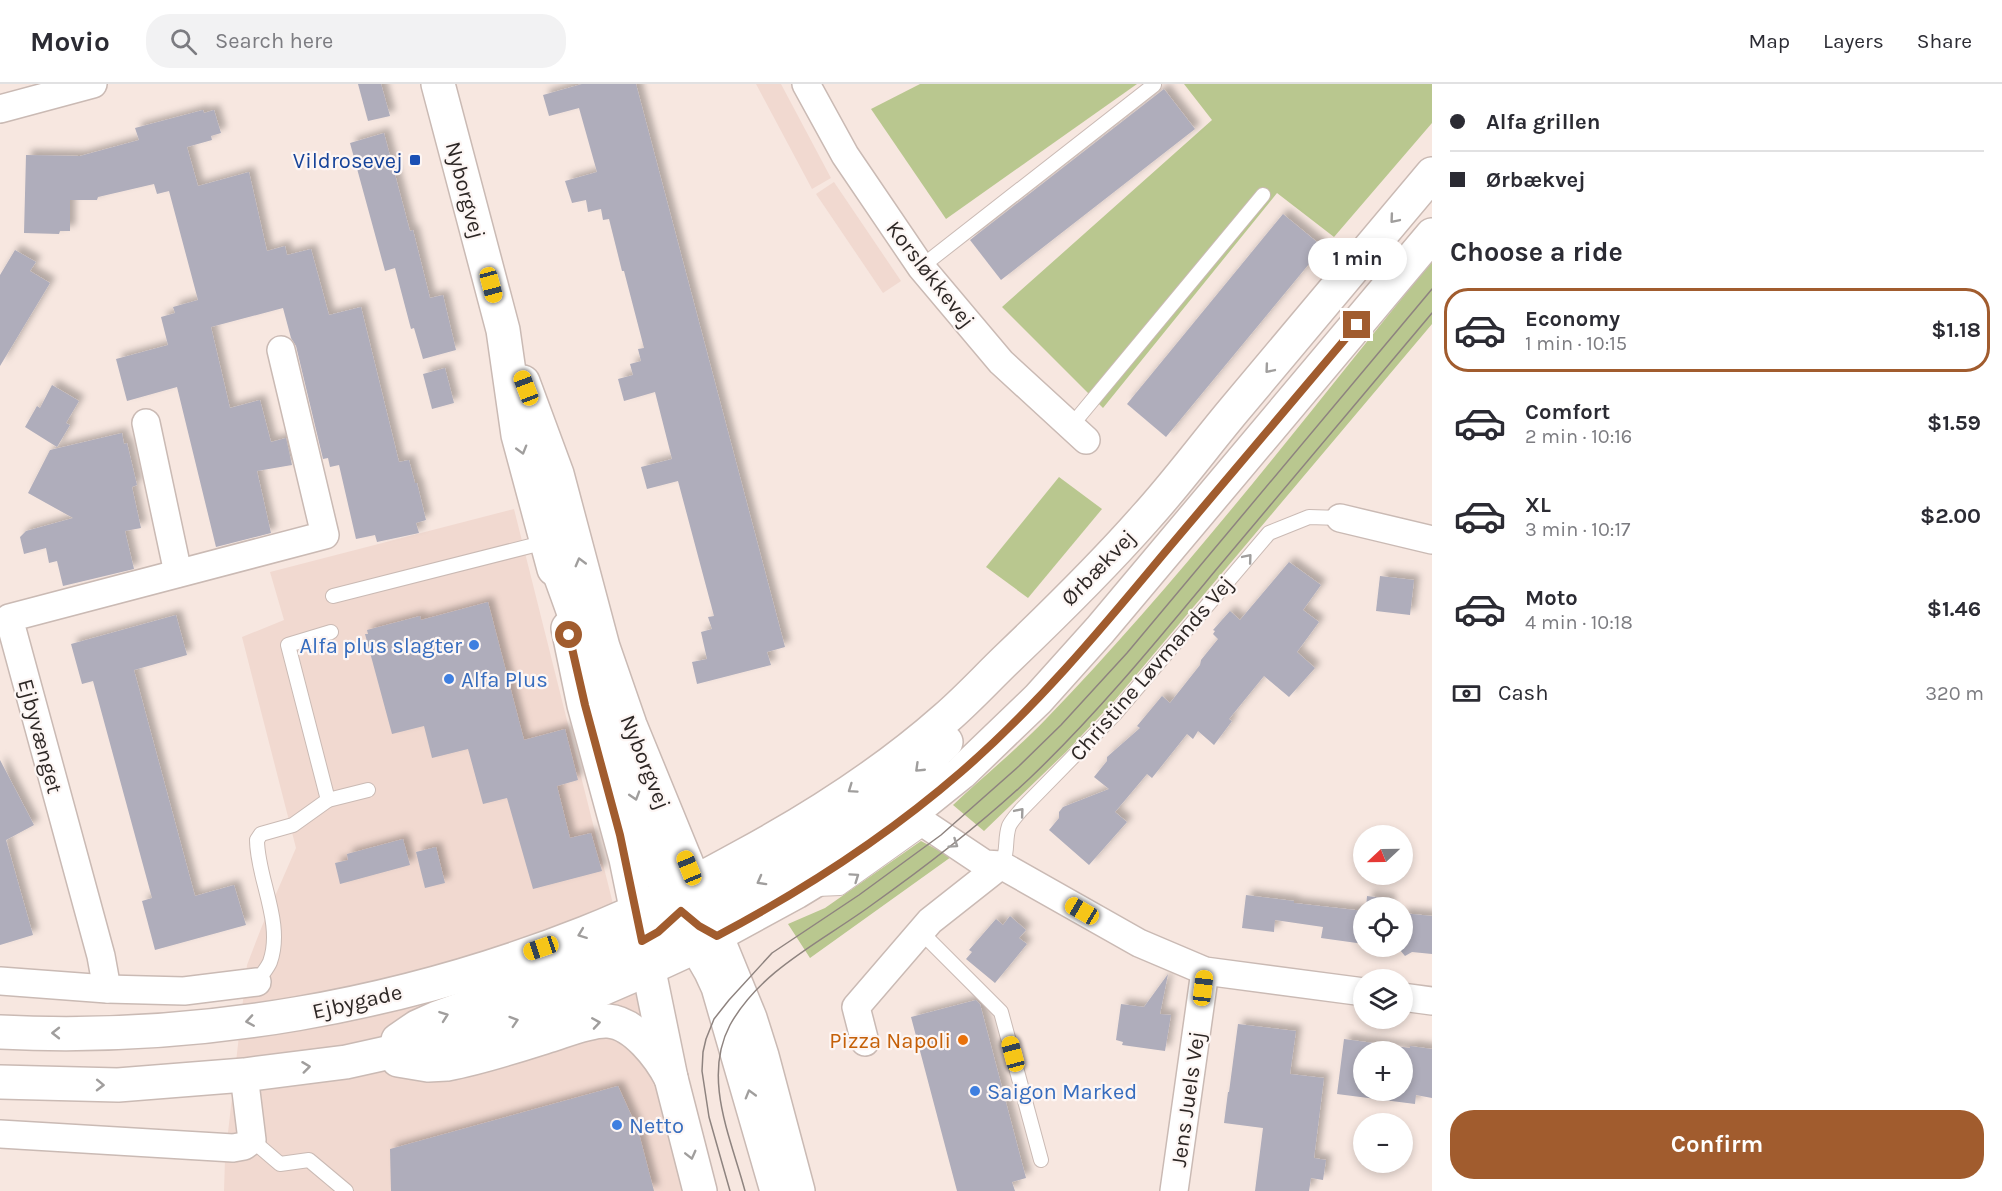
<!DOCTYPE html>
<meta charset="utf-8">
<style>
body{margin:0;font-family:Karla,sans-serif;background:#f2f2f3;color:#2b2b33;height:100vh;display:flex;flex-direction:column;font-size:22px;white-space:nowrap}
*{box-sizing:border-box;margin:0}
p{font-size:20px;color:#7c7c81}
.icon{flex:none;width:33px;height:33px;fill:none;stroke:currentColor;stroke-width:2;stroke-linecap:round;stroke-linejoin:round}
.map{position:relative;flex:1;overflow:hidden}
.side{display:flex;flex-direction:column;background:#fff;width:570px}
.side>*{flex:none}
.banner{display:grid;align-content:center;height:132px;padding:0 18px;background:#fff}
.needle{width:39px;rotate:248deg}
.fabs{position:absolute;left:1353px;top:741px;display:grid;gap:12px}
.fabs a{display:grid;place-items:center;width:60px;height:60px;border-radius:50%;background:#fff;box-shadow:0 3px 9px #0003;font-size:30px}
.end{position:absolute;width:27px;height:27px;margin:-14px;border:8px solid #a15c2e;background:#fff;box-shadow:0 0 0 3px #fff}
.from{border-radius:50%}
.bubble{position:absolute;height:42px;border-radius:21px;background:#fff;box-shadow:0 3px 9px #0003;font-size:20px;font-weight:700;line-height:42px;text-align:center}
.car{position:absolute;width:18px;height:36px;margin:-18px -9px;border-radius:8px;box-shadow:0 0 4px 2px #0007;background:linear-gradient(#f5c518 24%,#345 0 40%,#f5c518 0 76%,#345 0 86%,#f5c518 0)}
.banner b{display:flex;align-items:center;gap:21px;height:57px;font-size:22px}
.banner b+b{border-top:2px solid #e1e1e2}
.banner i{width:15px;height:15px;background:#2b2b33}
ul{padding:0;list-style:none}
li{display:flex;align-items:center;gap:18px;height:84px;margin:0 12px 9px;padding:0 6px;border:3px solid transparent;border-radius:24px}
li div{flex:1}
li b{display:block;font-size:22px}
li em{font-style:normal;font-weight:700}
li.on{border-color:#a15c2e}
li>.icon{width:54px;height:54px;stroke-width:1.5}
h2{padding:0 18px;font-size:27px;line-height:72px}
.pay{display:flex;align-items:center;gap:15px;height:66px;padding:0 18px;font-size:22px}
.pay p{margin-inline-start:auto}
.action{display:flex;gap:12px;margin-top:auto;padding:12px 18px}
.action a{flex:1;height:69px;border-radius:24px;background:#a15c2e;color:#fff;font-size:24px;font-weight:700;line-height:69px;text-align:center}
header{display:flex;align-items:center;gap:36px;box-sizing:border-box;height:84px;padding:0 30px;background:#fff;border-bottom:2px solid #e1e1e2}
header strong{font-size:28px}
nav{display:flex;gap:33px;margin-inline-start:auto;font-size:21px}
.search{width:420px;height:54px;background:#f2f2f3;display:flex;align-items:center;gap:15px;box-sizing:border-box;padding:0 21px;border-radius:24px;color:#7c7c81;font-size:22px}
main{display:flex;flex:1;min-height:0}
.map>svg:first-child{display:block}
.built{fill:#f1d9d0}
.green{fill:#b9c78f}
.building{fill:#afadbb;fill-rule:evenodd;filter:url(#shadow)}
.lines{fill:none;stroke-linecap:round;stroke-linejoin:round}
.service-casing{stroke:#cabab4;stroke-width:16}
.minor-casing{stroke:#cabab4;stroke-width:30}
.tertiary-casing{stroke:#cabab4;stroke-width:36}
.secondary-casing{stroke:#cabab4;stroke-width:36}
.service{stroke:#fff;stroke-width:14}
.minor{stroke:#fff;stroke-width:27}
.tertiary{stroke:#fff;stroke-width:33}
.secondary{stroke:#fff;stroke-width:33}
.tram{stroke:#8e837f;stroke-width:1.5}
.oneway{stroke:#a09e9d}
.route{stroke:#a15c2e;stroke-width:8}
.transit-dot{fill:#1a4fb4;stroke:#fdf6f4;stroke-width:2}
.shop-dot{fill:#3f7fe0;stroke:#fdf6f4;stroke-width:2}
.food-dot{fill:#e8710a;stroke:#fdf6f4;stroke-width:2}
.labels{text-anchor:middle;stroke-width:4.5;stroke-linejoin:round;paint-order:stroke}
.transit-label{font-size:22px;fill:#164399;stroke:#fdf6f4;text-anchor:end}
.street-label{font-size:22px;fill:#2d2725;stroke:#fdf6f4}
.shop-label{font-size:22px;fill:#366cbe;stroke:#fdf6f4;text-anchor:start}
.food-label{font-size:22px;fill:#c56008;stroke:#fdf6f4;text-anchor:end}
</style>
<header>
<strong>Movio</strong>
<div class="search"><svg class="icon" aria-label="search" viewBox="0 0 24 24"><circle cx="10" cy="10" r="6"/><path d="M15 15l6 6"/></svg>Search here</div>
<nav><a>Map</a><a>Layers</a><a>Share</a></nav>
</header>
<main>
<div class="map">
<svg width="1432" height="1107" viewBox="0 0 1432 1107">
<defs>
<filter id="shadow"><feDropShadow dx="5.5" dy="-5.5" stdDeviation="3" flood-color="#0004"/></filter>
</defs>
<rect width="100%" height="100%" fill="#f7e7e0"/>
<g class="built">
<polygon points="756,0 781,0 831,94 812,105"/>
<polygon points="834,98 901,197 883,209 816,110"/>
<polygon points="514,425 685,1107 224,1107 225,1075 247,881 262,842 296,764 242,553 284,536 270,488"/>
</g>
<g class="green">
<polygon points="920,0 1137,0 946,135 871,25"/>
<polygon points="1184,0 1432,0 1432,39 1334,153 1277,109 1103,324 1002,223 1212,36"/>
<path d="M1432 177V240L1115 616 1066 668 984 747 953 721C984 692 1017 665 1046 635 1185 491 1306 332 1432 177Z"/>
<polygon points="1059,393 1102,425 1028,514 986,483"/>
<polygon points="921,757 951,773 810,874 788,840 825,824"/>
</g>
<g class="building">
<polygon points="358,0 381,0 390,32 368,37"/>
<polygon points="582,0 636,0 785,563 767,568 771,581 697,600 692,578 707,575 701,548 712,545 708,533 714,532 678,397 647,405 641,383 672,375 655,308 624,317 618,295 633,291 630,280 641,277 638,265 644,264 624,187 622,187 609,135 603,136 601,125 588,128 586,116 572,119 565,97 597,88 579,24 549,32 543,11"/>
<polygon points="1164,5 1195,45 1001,196 970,156"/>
<polygon points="203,26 204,29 214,26 221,49 211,52 212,56 187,63 198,102 249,88 267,167 285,162 287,171 311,165 329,231 361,223 399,378 409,376 415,399 417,399 426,436 416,439 419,449 377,458 375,451 356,455 339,381 330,383 328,374 323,375 296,262 291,254 283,224 211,243 230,324 260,316 271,358 286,354 292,381 257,387 271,449 216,463 177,303 127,317 116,275 168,261 161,233 175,229 173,223 198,216 169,107 157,110 154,100 98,113 97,116 70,116 70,147 60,147 59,150 24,149 26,71 80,72 139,56 135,44"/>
<polygon points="384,49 410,147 413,146 430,214 443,211 456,266 423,275 414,244 411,245 395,184 385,187 350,59"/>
<polygon points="1283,130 1323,163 1166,353 1127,320"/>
<polygon points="15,166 36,178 30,187 50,199 0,282 0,191"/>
<polygon points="445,284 454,319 432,325 423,290"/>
<polygon points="52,301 79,317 66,339 70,341 57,363 25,343 37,322 40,324"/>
<polygon points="122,349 124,360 127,359 137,401 132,403 141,444 125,447 134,485 63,502 57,477 49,479 46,464 24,470 20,453 26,447 73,434 28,409 50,366"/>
<polygon points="1289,478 1321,501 1303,526 1319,538 1297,568 1315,584 1289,613 1264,592 1229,635 1232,637 1214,661 1198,647 1193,655 1187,650 1152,694 1147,690 1115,728 1127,738 1089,781 1049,746 1059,734 1059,728 1063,723 1109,705 1094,693 1107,677 1107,673 1140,644 1137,642 1162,612 1170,619 1200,581 1201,576 1218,555 1213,550 1215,547 1213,546 1230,527 1240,536"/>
<polygon points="1380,492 1414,496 1410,531 1376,527"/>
<polygon points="488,518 524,656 565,645 578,696 557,702 570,754 591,749 602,787 533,805 507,714 483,720 468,665 432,674 424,642 392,650 365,550 368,550 367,546 420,532 421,536"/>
<polygon points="176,531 187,571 134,586 195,812 234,801 246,841 155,866 142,817 152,814 93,597 82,600 71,560"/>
<polygon points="0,676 34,741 6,756 33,851 0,861"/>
<polygon points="403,755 410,781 340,800 335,779 348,776 347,770"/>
<polygon points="436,763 445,799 425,804 416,768"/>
<polygon points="1246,811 1294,817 1294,819 1364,827 1364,860 1321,854 1323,843 1275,836 1274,848 1242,844"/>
<polygon points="1367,812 1391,815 1389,824 1366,824"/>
<polygon points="1402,829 1432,832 1432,870 1412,868 1405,872 1400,866 1384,862 1402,862"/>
<polygon points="1010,832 1026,846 1019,854 1027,860 995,899 966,875 972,868 969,866 996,835 1003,841"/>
<polygon points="1168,890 1160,930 1171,931 1165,967 1122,961 1123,958 1116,956 1121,920 1144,923"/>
<polygon points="976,916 980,920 1026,1094 1012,1098 1015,1107 957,1107 911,933"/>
<polygon points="1238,940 1296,947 1290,990 1324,994 1314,1074 1326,1076 1323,1096 1311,1094 1309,1107 1255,1107 1263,1044 1224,1039 1228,1008 1229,1008"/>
<path d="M1344 955 1410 964V962L1432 965V1014L1416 1011 1415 1020 1337 1010ZM1364 968H1402V1006H1364Z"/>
<polygon points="618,1002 638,1046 654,1107 391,1107 390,1065"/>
</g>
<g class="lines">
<defs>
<g id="service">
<polyline points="921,183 1154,1"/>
<polyline points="1071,342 1263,111"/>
<polyline points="333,512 546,458"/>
<polyline points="331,548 288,561 328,716 368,706"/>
<path d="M1001 781C1009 767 1004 757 1009 742 1012 736 1017 731 1021 726L1114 631 1269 449 1309 433 1340 434"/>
<polyline points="817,805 840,804 927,742"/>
<polyline points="920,847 1001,928 1041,1076"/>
<path d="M257 898C261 891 267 885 270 878 284 839 257 794 257 756L261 750 293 741 328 716"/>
<polyline points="252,1056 280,1080 309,1076 346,1107"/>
</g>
<g id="minor">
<polyline points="806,0 845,71 921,183 1001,278 1086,356"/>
<polyline points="0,25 93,0"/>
<polyline points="146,339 178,489"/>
<polyline points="1340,434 1432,456"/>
<polyline points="910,730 985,780 1001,781 1139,859 1205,887 1364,908"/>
<polyline points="0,897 107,905 184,907 257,898"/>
<polyline points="107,905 101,872 9,534 325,451 281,266"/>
<polyline points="1402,913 1432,917"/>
<polyline points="865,958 856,923 930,837 1001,781"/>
<polyline points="0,1050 233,1064 244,1062 252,1056 244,991"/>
<polyline points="1174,1107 1205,887"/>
</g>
<g id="tertiary">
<polyline points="438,0 503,246 518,351 554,485"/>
<polyline points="523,298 557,390 603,563 630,641 750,934 762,972 798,1107"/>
<polyline points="568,544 584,621 626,775 671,994 700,1107"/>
</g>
<g id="secondary">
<path d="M548 458C574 528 599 599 622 670 639 723 648 781 682 828"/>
<path d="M682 847C699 864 709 881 718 903L777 1107"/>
<path d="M649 883C656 867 665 855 679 843L781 786 836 749 895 707 946 658"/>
<path d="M0 948C199 958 400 922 585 849 640 828 692 800 743 772 815 733 885 688 946 634 968 615 988 593 1009 573 1056 528 1102 483 1145 434 1176 400 1204 362 1234 326 1300 248 1366 169 1432 90"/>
<polyline points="398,956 417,943 437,934 593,878 642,857 671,837"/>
<path d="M398 976 428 981 447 980C484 973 519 961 554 950 569 945 592 936 608 937 635 939 660 973 671 994"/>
<polyline points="0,998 118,1001 244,991 346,978 472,950 574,917 634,891 697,862 796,808 842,780 910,730 961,689 1038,615 1100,546 1432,151"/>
</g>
</defs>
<use href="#service" class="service-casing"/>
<use href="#minor" class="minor-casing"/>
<use href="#tertiary" class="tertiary-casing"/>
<use href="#secondary" class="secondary-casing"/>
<use href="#service" class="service"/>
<use href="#minor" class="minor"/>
<use href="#tertiary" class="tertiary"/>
<use href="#secondary" class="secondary"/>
<g class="tram">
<polyline points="730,1107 709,1033 702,987 703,968 706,955 714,935 729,916 772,869 859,811 941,751 1019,682 1061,641 1127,569 1432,205"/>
<path d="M745 1107C731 1054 702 994 730 941 761 885 823 857 873 820 928 781 981 740 1030 694 1097 630 1156 558 1215 487 1288 401 1360 315 1432 229"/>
</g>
</g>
<defs><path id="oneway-chevron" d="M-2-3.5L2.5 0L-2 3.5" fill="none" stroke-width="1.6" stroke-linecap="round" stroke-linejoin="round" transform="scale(1.5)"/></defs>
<g class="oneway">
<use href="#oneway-chevron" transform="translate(1394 135) rotate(130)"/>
<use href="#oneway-chevron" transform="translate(1269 285) rotate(130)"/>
<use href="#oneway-chevron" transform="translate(522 366) rotate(74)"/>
<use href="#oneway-chevron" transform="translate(1248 474) rotate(-50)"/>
<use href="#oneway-chevron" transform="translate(580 478) rotate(-105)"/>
<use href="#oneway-chevron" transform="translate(919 684) rotate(136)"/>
<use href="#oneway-chevron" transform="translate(852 705) rotate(145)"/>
<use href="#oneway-chevron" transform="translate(635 712) rotate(73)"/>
<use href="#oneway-chevron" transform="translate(1020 728) rotate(-50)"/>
<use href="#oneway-chevron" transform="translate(954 760) rotate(34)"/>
<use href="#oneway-chevron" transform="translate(855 793) rotate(-35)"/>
<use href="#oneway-chevron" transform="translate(761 797) rotate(151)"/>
<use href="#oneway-chevron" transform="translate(582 850) rotate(159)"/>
<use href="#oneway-chevron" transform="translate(444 932) rotate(-20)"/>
<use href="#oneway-chevron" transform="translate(250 937) rotate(171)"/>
<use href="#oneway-chevron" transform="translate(514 937) rotate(-18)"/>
<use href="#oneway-chevron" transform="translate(596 939) rotate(-9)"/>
<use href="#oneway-chevron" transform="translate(56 949) rotate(-180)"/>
<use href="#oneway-chevron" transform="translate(306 983) rotate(-7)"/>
<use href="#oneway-chevron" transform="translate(100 1001) rotate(1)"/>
<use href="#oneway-chevron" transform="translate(750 1010) rotate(-106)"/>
<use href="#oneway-chevron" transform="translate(691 1071) rotate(76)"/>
</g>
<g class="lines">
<path class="route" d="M569 551 585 621 620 751 642 857 658 848 681 827 699 842 717 852C804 806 886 753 961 688 1035 624 1098 549 1161 473 1227 396 1291 318 1357 241"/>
</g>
<rect class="transit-dot" x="409" y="70" width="12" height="12" rx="3"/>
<g class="shop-dot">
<circle cx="474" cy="561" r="6"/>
<circle cx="449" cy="595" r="6"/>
<circle cx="975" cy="1007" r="6"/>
<circle cx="617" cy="1041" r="6"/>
</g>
<circle class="food-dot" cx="963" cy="956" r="6"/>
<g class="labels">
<g class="transit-label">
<text x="403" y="84">Vildrosevej</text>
</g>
<g class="street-label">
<text transform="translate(466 106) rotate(75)" y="8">Nyborgvej</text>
<text transform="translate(931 190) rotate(52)" y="8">Korsløkkevej</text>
<text transform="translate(1098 483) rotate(-46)" y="8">Ørbækvej</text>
<text transform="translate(1151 584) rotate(-49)" y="8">Christine Løvmands Vej</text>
<text transform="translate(41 652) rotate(75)" y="8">Ejbyvænget</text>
<text transform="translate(646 678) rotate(68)" y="8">Nyborgvej</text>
<text transform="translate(357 917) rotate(-13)" y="8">Ejbygade</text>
<text transform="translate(1187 1015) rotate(-82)" y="8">Jens Juels Vej</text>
</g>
<g class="shop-label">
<text x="462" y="569" text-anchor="end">Alfa plus slagter</text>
<text x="461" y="603">Alfa Plus</text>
<text x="987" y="1015">Saigon Marked</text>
<text x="629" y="1049">Netto</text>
</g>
<g class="food-label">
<text x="951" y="964">Pizza Napoli</text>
</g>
</g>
</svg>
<div class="fabs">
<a><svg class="needle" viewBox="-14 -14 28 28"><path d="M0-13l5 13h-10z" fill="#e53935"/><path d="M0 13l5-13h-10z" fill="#7c7c81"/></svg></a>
<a><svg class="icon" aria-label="locate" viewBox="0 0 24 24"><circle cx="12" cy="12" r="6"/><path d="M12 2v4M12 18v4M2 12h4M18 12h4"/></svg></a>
<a><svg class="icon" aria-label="layers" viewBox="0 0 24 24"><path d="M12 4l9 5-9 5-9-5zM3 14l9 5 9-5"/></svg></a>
<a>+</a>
<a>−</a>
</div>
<i class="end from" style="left:569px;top:551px"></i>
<i class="end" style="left:1357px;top:241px"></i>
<div class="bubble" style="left:1308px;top:154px;width:99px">1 min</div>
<i class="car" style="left:491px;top:201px;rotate:165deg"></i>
<i class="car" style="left:526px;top:304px;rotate:339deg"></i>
<i class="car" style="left:689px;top:784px;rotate:338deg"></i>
<i class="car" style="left:1082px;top:827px;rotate:300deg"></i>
<i class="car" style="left:541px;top:864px;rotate:251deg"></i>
<i class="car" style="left:1203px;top:904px;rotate:7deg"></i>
<i class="car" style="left:1013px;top:970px;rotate:345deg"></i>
</div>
<section class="side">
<div class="banner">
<b><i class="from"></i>Alfa grillen</b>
<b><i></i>Ørbækvej</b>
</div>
<h2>Choose a ride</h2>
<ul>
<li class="on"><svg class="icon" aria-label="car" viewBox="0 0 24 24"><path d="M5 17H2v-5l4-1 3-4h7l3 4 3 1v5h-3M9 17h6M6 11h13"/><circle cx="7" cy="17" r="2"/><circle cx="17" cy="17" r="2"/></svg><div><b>Economy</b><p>1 min · 10:15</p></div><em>$1.18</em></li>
<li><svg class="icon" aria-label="car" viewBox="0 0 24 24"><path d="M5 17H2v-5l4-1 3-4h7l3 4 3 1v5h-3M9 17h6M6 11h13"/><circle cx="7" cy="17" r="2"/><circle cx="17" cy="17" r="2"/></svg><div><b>Comfort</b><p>2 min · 10:16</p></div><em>$1.59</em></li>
<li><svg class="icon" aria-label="car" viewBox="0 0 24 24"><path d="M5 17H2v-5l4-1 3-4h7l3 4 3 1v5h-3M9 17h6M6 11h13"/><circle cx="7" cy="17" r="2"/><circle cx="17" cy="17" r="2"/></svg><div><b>XL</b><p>3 min · 10:17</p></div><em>$2.00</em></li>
<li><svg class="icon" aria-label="car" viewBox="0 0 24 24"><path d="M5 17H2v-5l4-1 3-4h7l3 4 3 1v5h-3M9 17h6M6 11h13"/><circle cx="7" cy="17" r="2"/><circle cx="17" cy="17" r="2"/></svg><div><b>Moto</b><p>4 min · 10:18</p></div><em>$1.46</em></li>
</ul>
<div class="pay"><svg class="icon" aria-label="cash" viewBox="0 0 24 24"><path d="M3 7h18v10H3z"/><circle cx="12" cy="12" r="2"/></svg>Cash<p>320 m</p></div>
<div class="action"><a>Confirm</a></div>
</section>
</main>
